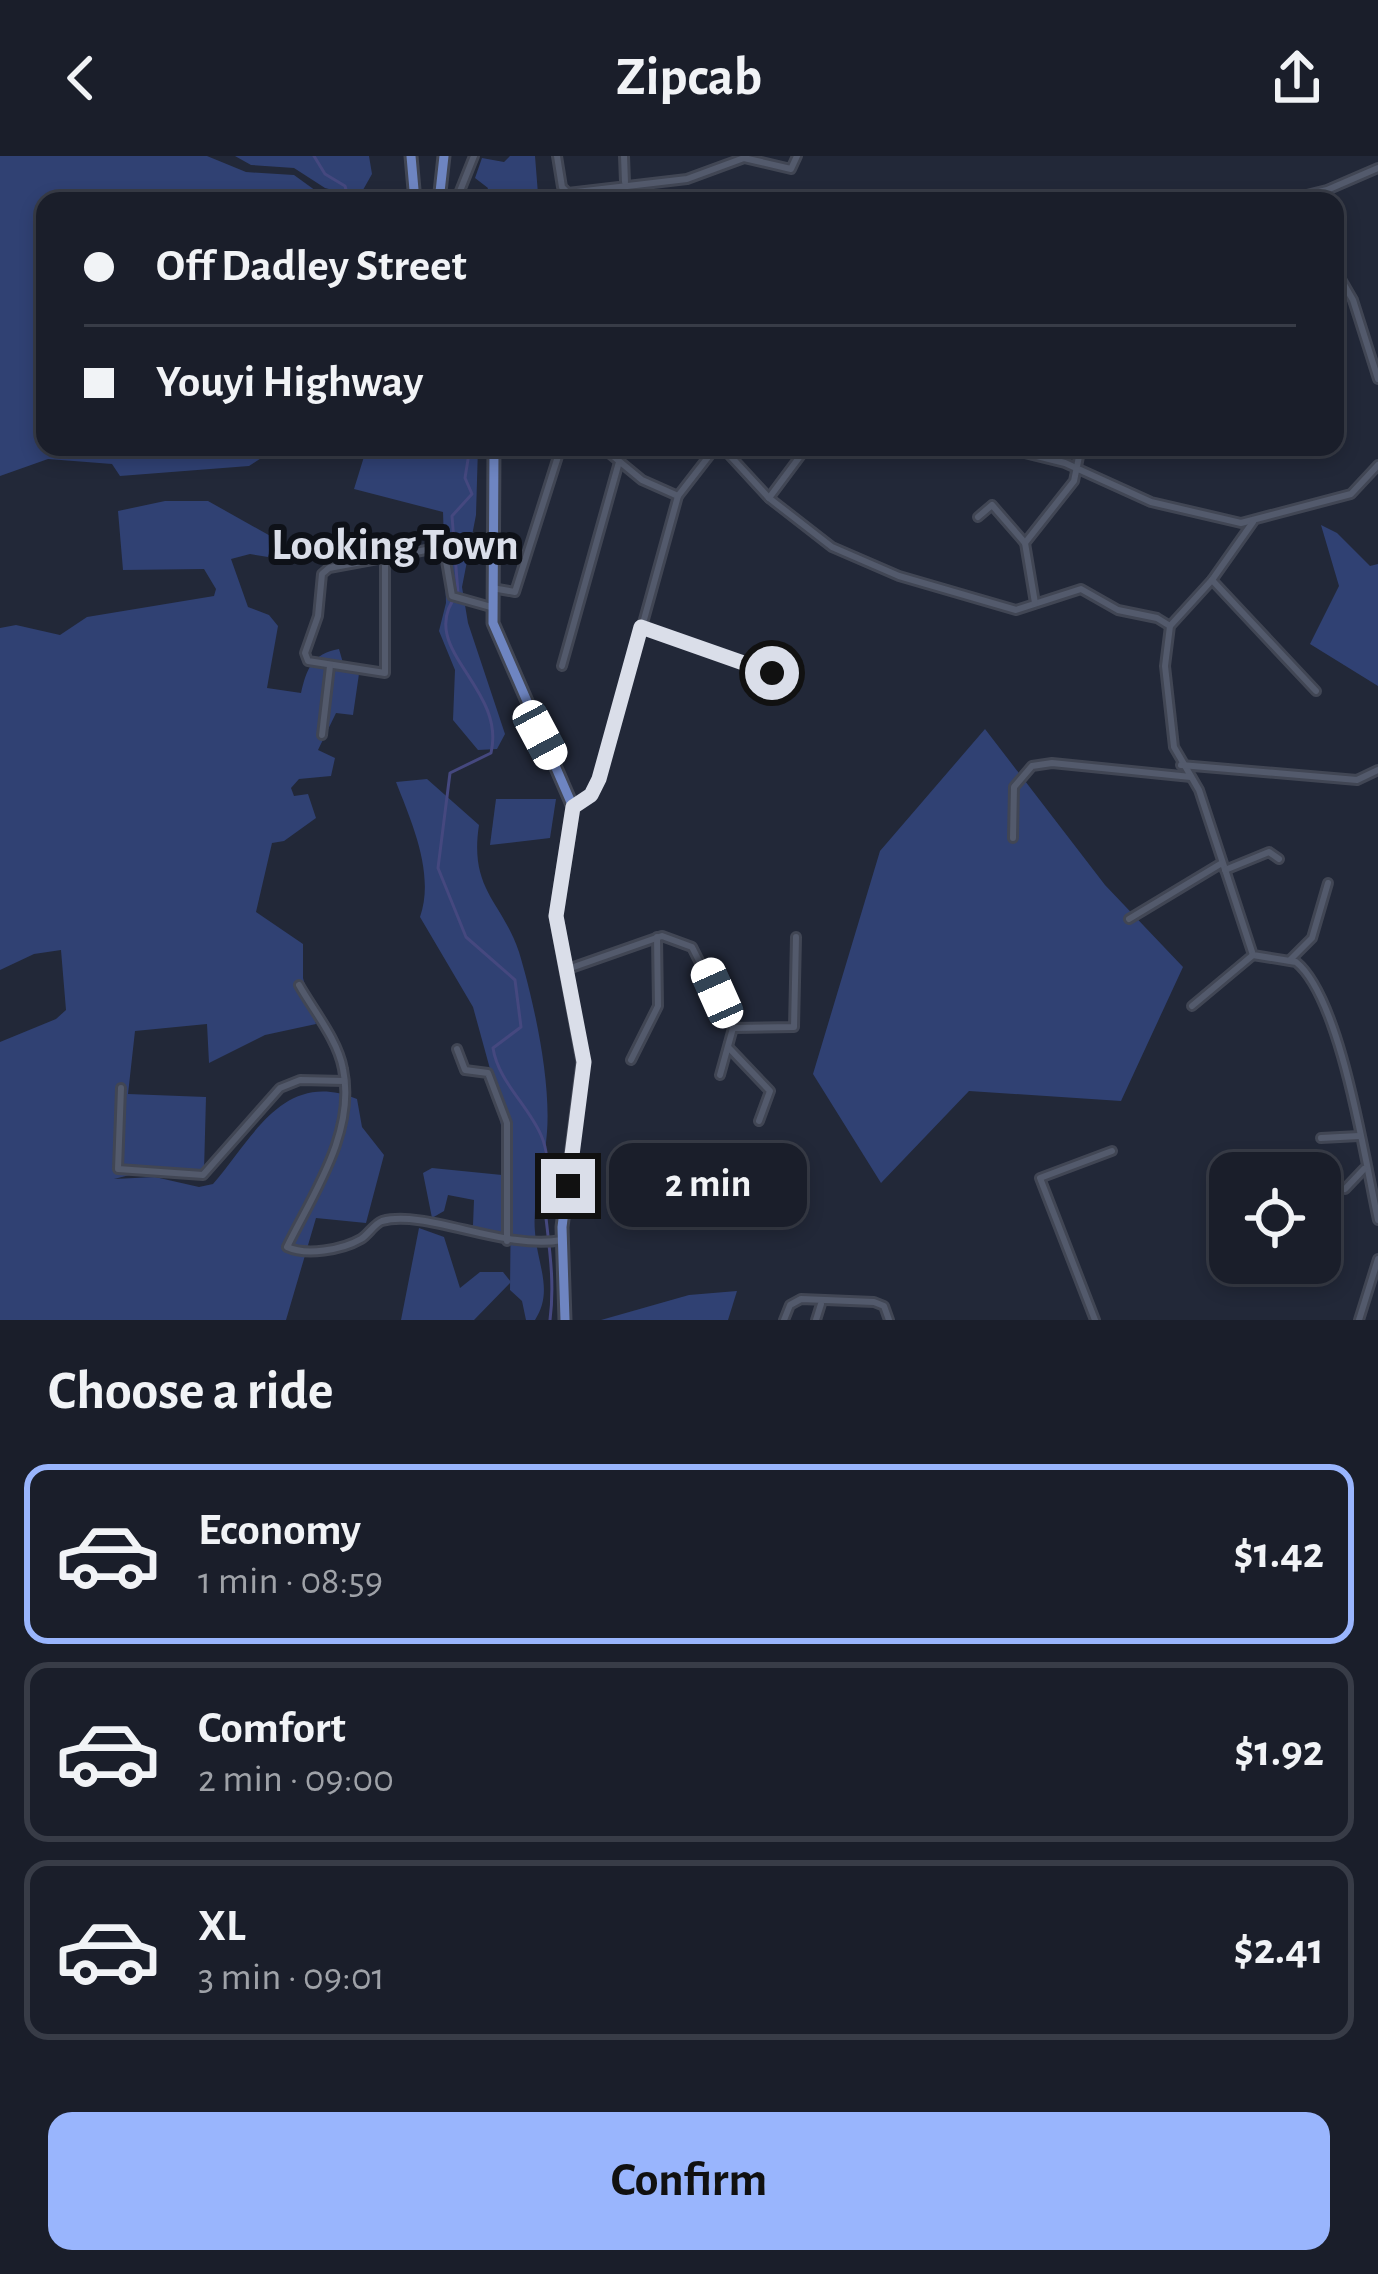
<!DOCTYPE html>
<meta charset="utf-8">
<style>
body{margin:0;font-family:"Alegreya Sans",sans-serif;background:#272b36;color:#f1f3f6;height:100vh;display:flex;flex-direction:column;font-size:45px;white-space:nowrap}
*{box-sizing:border-box;margin:0}
p{font-size:39px;color:#9fa2a8}
.icon{flex:none;width:66px;height:66px;fill:none;stroke:currentColor;stroke-width:2;stroke-linecap:round;stroke-linejoin:round}
.map{position:relative;height:1164px;overflow:hidden}
.details{display:flex;flex-direction:column;background:#1a1e2a;flex:1}
.details>*{flex:none}
.hud{position:absolute;left:36px;top:36px;width:1308px;height:264px;border-radius:24px;box-shadow:0 6px 18px #0003,0 0 0 3px #383c47;display:grid;align-content:center;height:264px;padding:0 48px;background:#1a1e2a}
.tools{position:absolute;left:1209px;top:996px;display:grid;gap:24px}
.tools a{display:grid;place-items:center;width:132px;height:132px;border-radius:24px;background:#1a1e2a;box-shadow:0 6px 18px #0003,0 0 0 3px #383c47;font-size:60px}
.end{position:absolute;width:54px;height:54px;margin:-27px;border:15px solid #dadee9;background:#111;box-shadow:0 0 0 6px #111}
.from{border-radius:50%}
.bubble{position:absolute;height:84px;border-radius:24px;background:#1a1e2a;box-shadow:0 6px 18px #0003,0 0 0 3px #383c47;font-size:39px;font-weight:600;line-height:84px;text-align:center}
.car{position:absolute;width:36px;height:72px;margin:-36px -18px;border-radius:15px;box-shadow:0 0 9px 3px #0007;background:linear-gradient(#fff 24%,#345 0 40%,#fff 0 76%,#345 0 86%,#fff 0)}
.hud b{display:flex;align-items:center;gap:42px;height:114px;font-size:45px}
.hud b+b{border-top:3px solid #383c47}
.hud i{width:30px;height:30px;background:#f1f3f6}
ul{padding:0;list-style:none}
li{display:flex;align-items:center;gap:36px;height:180px;margin:0 24px 18px;padding:0 24px;border:6px solid #383c47;border-radius:24px}
li div{flex:1}
li b{display:block;font-size:45px}
li em{font-style:normal;font-weight:600}
li.on{border-color:#99b5fd}
li>.icon{width:108px;height:108px;stroke-width:1.5}
h2{padding:0 48px;font-size:54px;line-height:144px}
.cta{display:flex;gap:24px;margin-top:auto;padding:24px 48px}
.cta a{flex:1;height:138px;border-radius:24px;background:#99b5fd;color:#111;font-size:48px;font-weight:600;line-height:138px;text-align:center}
header{display:flex;justify-content:space-between;align-items:center;height:156px;padding:0 48px;background:#1a1e2a;font-size:54px;font-weight:600}
.map>svg:first-child{display:block}
.green{fill:#304173}
.lines{fill:none;stroke-linecap:round;stroke-linejoin:round}
.stream{stroke:#45487f;stroke-width:3}
.minor-casing{stroke:#414654;stroke-width:12}
.major-casing{stroke:#414654;stroke-width:15}
.minor{stroke:#535a6c;stroke-width:6}
.major{stroke:#6e85c1;stroke-width:9}
.route{stroke:#dadee9;stroke-width:15}
.labels{text-anchor:middle;stroke-width:12;stroke-linejoin:round;paint-order:stroke}
.neighbourhood-label{font-size:45px;font-weight:bold;fill:#dadee9;stroke:#0e1118}
</style>
<header><svg class="icon" aria-label="back" viewBox="0 0 24 24"><path d="M15 5l-7 7 7 7"/></svg>Zipcab<svg class="icon" aria-label="share" viewBox="0 0 24 24"><path d="M12 15V3M7 8l5-5 5 5M5 13v7h14v-7"/></svg></header>
<div class="map">
<svg width="1378" height="1164" viewBox="0 0 1378 1164">
<rect width="100%" height="100%" fill="#222838"/>
<g class="green">
<polygon points="0,0 207,0 246,16 294,19 323,40 322,45 45,45 45,291 265,291 263,301 249,310 120,320 112,308 48,303 0,320"/>
<polygon points="235,0 369,0 372,18 359,41 325,32 294,12 251,9"/>
<polygon points="510,0 535,0 538,38 544,45 483,45 488,32 475,22 482,2 504,6"/>
<polygon points="367,291 478,291 476,359 462,431 468,467 505,578 497,593 478,594 453,564 455,514 439,475 446,447 443,356 354,333"/>
<path d="M165 345H208L274 382 268 401 250 398 231 403 248 451 269 459 278 470 267 532 301 537C307 512 312 498 339 493L343 507 360 511 353 559 336 557 318 594 335 602 331 620 299 623 291 632 294 640 308 638 316 662 284 685 272 687 256 756 303 788V822L316 868 265 879 209 907 207 868 135 875 128 938 206 941 204 1015 199 1019 149 1014 114 1023 155 1021 199 1031 213 1028C254 980 284 913 357 943L362 971 384 999 366 1067 316 1062 286 1164H0V886L56 863 66 854 61 794 34 798 0 814V472L16 469 60 479 87 461 214 440 216 433 204 413 123 414 118 355Z"/>
<polygon points="1321,369 1337,377 1370,410 1378,408 1378,530 1310,488 1339,430"/>
<polygon points="985,573 1105,729 1183,811 1121,945 969,935 881,1027 813,918 880,695"/>
<path d="M427 623 479 669C469 734 502 745 519 796 534 846 551 924 547 976 545 1010 532 1042 535 1076 537 1108 554 1135 535 1164H526L522 1145 510 1134 511 1033 495 931 473 851 420 761C435 718 412 667 396 626Z"/>
<polygon points="496,643 556,643 550,682 490,689"/>
<polygon points="432,1012 502,1019 504,1082 463,1072 473,1069 474,1044 448,1039 444,1055 432,1062 423,1017"/>
<polygon points="419,1072 444,1081 460,1132 480,1116 503,1116 511,1126 474,1164 401,1164"/>
<polygon points="737,1135 728,1164 601,1164 689,1139"/>
</g>
<g class="lines">
<g class="stream">
<polyline points="314,0 325,18 345,30 349,45"/>
<path d="M470 291 465 322 472 338 452 360 458 437C413 492 507 530 491 597L450 617 438 712 466 781 515 824 521 871 493 892C498 925 528 949 541 979 553 1006 542 1026 545 1053 549 1091 555 1125 550 1164"/>
</g>
<defs>
<g id="minor">
<polyline points="557,0 562,31 568,37 687,23 744,2 791,13 797,0"/>
<polyline points="624,0 625,26"/>
<polyline points="456,45 474,0"/>
<polyline points="1282,45 1327,34 1378,12"/>
<polyline points="1335,113 1353,144 1378,223"/>
<polyline points="602,291 642,324 678,340"/>
<polyline points="722,291 769,342 832,391 899,420 1016,454 1081,433 1118,454 1157,462 1170,470"/>
<polyline points="1000,291 1065,307 1151,346 1241,367 1351,338 1378,309"/>
<polyline points="769,342 807,291"/>
<polyline points="978,361 992,349 1025,387"/>
<path d="M1253 366 1212 424 1170 470 1165 510 1174 591 1199 634 1253 799 1296 806C1341 842 1365 1005 1378 1064"/>
<polyline points="385,400 385,517 308,505 305,497 318,460 322,418 329,412 437,392 445,399 452,440 491,451"/>
<polyline points="1212,424 1316,535"/>
<polyline points="492,432 515,436 561,291"/>
<polyline points="1035,447 1025,387 1074,325 1081,291"/>
<polyline points="642,471 772,517 779,516 784,495"/>
<polyline points="562,510 619,306"/>
<polyline points="322,579 330,510"/>
<polyline points="1181,609 1357,624 1378,614"/>
<polyline points="573,651 591,639 605,605 678,340 716,291"/>
<polyline points="1013,682 1014,631 1032,610 1052,607 1191,621"/>
<polyline points="1225,714 1269,696 1279,703"/>
<polyline points="1129,763 1222,707"/>
<polyline points="1290,804 1312,782 1328,727"/>
<polyline points="568,813 662,780 692,791 733,872 720,919"/>
<path d="M299 829C313 854 338 884 343 913 356 976 313 1038 287 1091 306 1100 342 1094 361 1083 368 1079 374 1068 382 1065 426 1053 505 1095 562 1084"/>
<polyline points="1192,850 1253,799"/>
<polyline points="733,872 794,871 796,781"/>
<polyline points="729,892 770,935 759,965"/>
<polyline points="457,893 465,914 488,917 507,967 507,1085"/>
<polyline points="631,904 658,850 657,781"/>
<polyline points="121,932 118,1013 203,1019 280,932 300,924 344,925"/>
<polyline points="1321,982 1359,980"/>
<polyline points="1345,1033 1364,1013"/>
<polyline points="784,1164 790,1149 801,1143 874,1146 884,1150 889,1164"/>
<polyline points="816,1164 821,1148"/>
<polyline points="1095,1164 1040,1022 1112,995"/>
<polyline points="1359,1164 1378,1103"/>
</g>
<g id="major">
<polyline points="411,0 415,45"/>
<polyline points="439,45 444,0"/>
<polyline points="494,291 493,467 573,651 556,760 583,906 562,1071 565,1164"/>
</g>
</defs>
<use href="#minor" class="minor-casing"/>
<use href="#major" class="major-casing"/>
<use href="#minor" class="minor"/>
<use href="#major" class="major"/>
</g>
<g class="lines">
<polyline class="route" points="568,1030 584,906 556,760 573,651 591,639 599,623 641,471 772,517"/>
</g>
<g class="labels">
<g class="neighbourhood-label">
<text x="395" y="403">Looking Town</text>
</g>
</g>
</svg>
<div class="tools">
<a><svg class="icon" aria-label="locate" viewBox="0 0 24 24"><circle cx="12" cy="12" r="6"/><path d="M12 2v4M12 18v4M2 12h4M18 12h4"/></svg></a>
</div>
<i class="end from" style="left:772px;top:517px"></i>
<i class="end" style="left:568px;top:1030px"></i>
<div class="bubble" style="left:609px;top:987px;width:198px">2 min</div>
<i class="car" style="left:540px;top:579px;rotate:152deg"></i>
<i class="car" style="left:717px;top:837px;rotate:336deg"></i>
<div class="hud">
<b><i class="from"></i>Off Dadley Street</b>
<b><i></i>Youyi Highway</b>
</div>
</div>
<section class="details">
<h2>Choose a ride</h2>
<ul>
<li class="on"><svg class="icon" aria-label="car" viewBox="0 0 24 24"><path d="M5 17H2v-5l4-1 3-4h7l3 4 3 1v5h-3M9 17h6M6 11h13"/><circle cx="7" cy="17" r="2"/><circle cx="17" cy="17" r="2"/></svg><div><b>Economy</b><p>1 min · 08:59</p></div><em>$1.42</em></li>
<li><svg class="icon" aria-label="car" viewBox="0 0 24 24"><path d="M5 17H2v-5l4-1 3-4h7l3 4 3 1v5h-3M9 17h6M6 11h13"/><circle cx="7" cy="17" r="2"/><circle cx="17" cy="17" r="2"/></svg><div><b>Comfort</b><p>2 min · 09:00</p></div><em>$1.92</em></li>
<li><svg class="icon" aria-label="car" viewBox="0 0 24 24"><path d="M5 17H2v-5l4-1 3-4h7l3 4 3 1v5h-3M9 17h6M6 11h13"/><circle cx="7" cy="17" r="2"/><circle cx="17" cy="17" r="2"/></svg><div><b>XL</b><p>3 min · 09:01</p></div><em>$2.41</em></li>
</ul>
<div class="cta"><a>Confirm</a></div>
</section>
